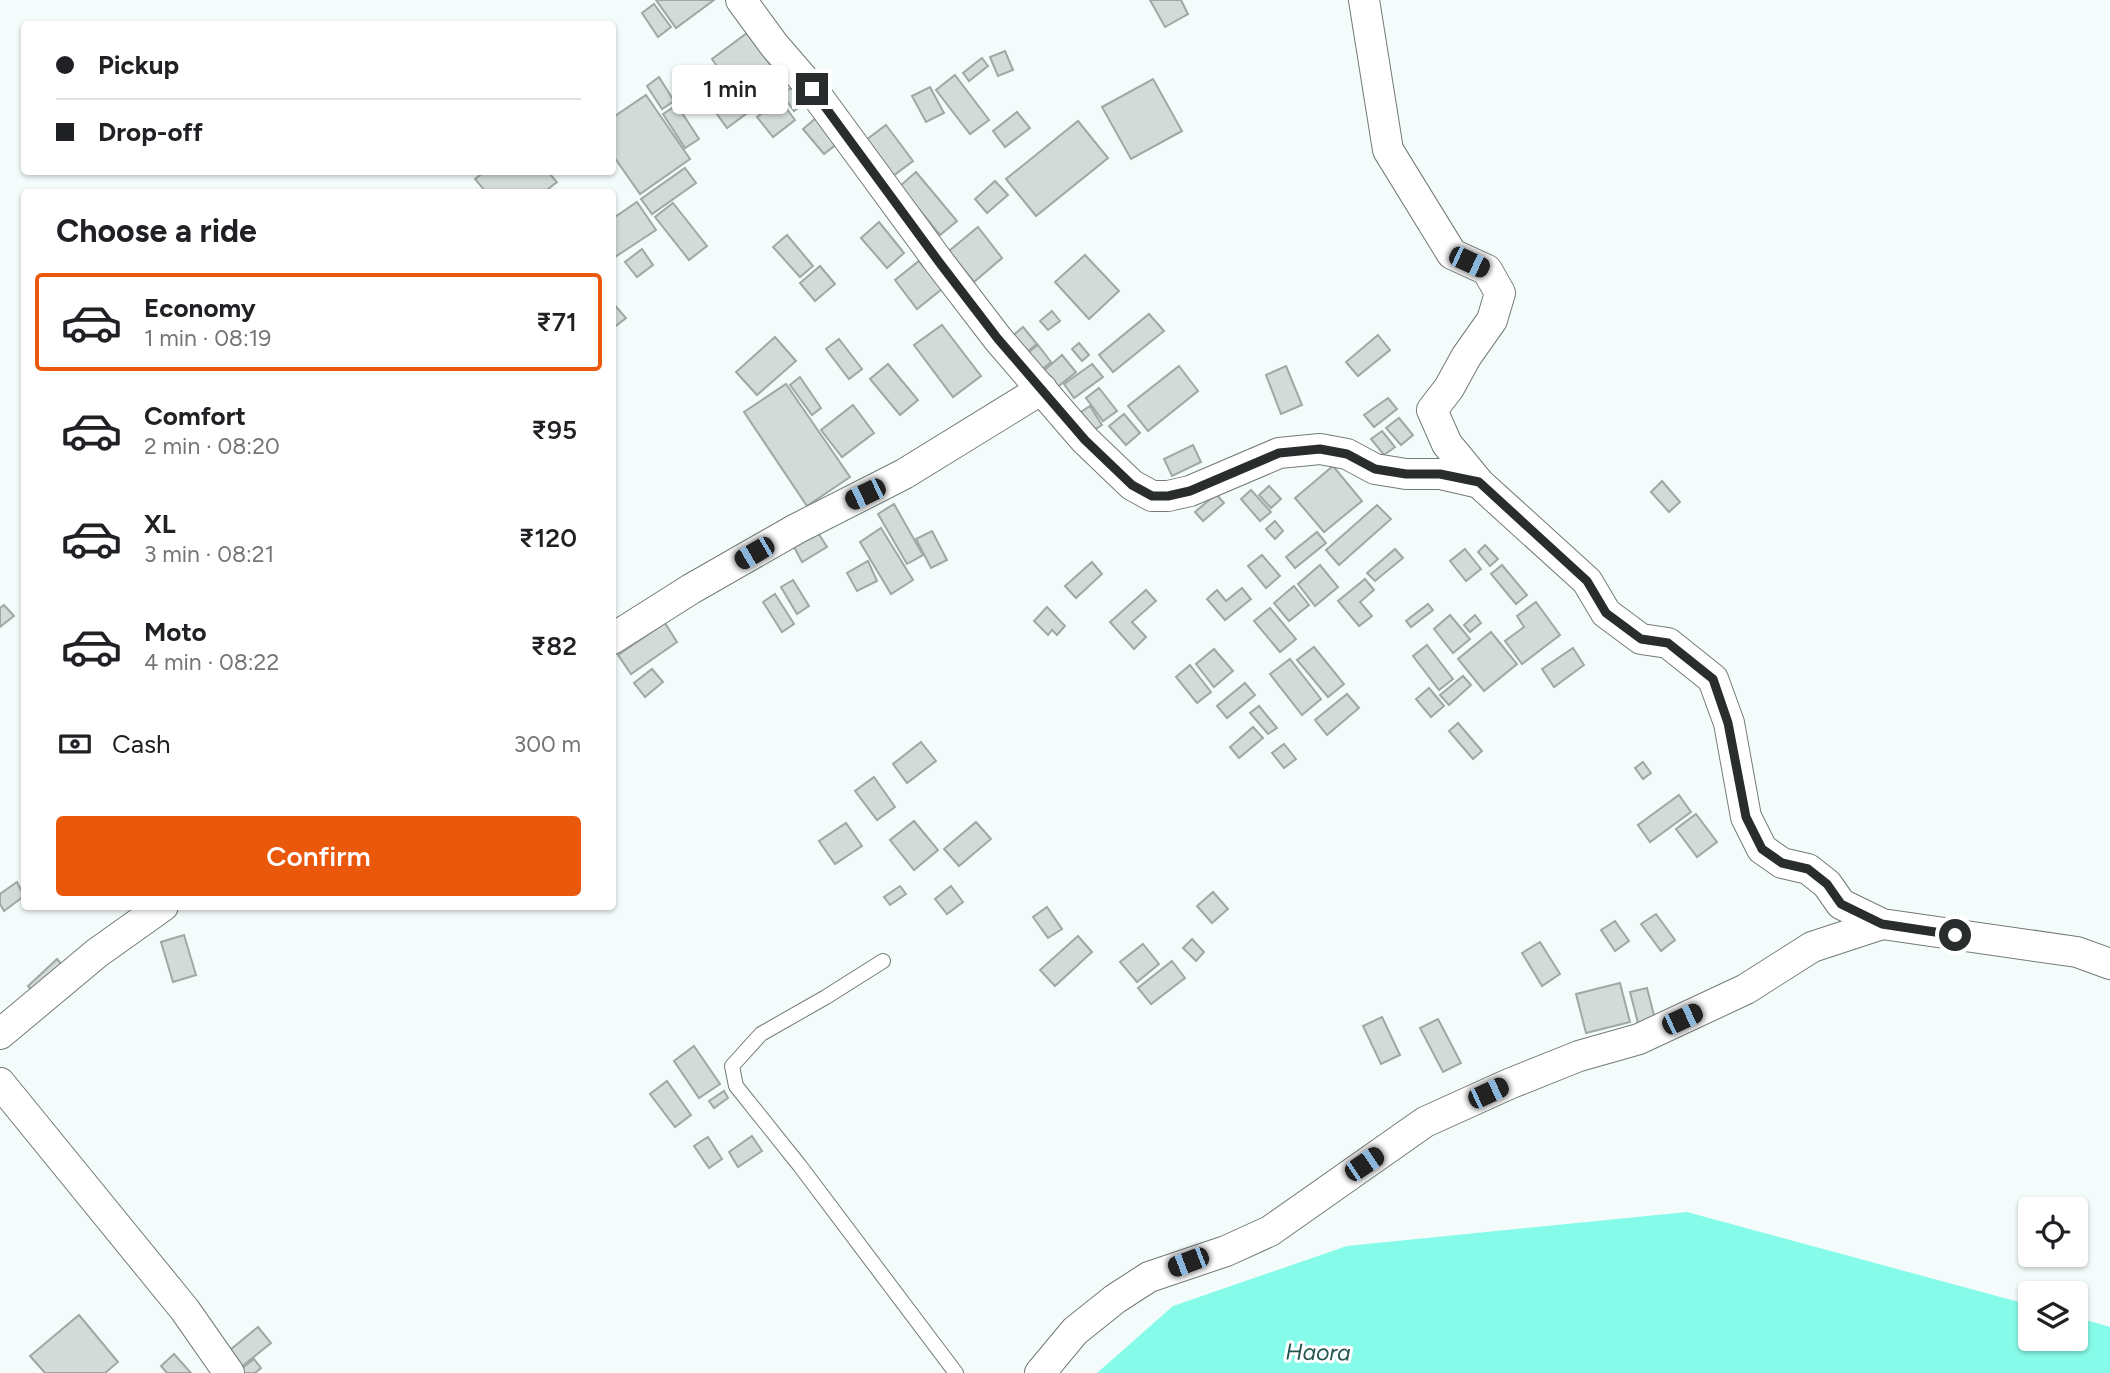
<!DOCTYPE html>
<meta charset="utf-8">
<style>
body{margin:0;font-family:Figtree,sans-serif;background:#f2f2f2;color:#202124;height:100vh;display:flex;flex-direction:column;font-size:26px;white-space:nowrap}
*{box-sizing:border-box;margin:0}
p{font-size:23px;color:#757577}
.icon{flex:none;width:38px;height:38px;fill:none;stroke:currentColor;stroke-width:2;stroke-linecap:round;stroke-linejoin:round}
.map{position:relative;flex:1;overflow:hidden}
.side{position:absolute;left:21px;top:189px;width:595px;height:721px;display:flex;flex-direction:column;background:#fff;border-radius:7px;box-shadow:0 2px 5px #0004}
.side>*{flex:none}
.banner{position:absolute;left:21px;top:21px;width:595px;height:154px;border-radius:7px;box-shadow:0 2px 5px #0004;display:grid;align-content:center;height:154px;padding:0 35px;background:#fff}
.fabs{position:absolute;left:2018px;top:1197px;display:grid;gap:14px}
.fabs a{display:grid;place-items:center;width:70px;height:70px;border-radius:7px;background:#fff;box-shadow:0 2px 5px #0004;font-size:35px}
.end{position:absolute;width:32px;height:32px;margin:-16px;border:9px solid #2a2d2d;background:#fff;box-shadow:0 0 0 4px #fff}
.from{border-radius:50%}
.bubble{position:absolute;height:49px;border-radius:7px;background:#fff;box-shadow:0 2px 5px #0004;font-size:23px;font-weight:600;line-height:49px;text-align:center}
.car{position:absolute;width:21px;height:42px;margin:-21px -10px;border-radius:9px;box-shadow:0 0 5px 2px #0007;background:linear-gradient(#222 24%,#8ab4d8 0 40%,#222 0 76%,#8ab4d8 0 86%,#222 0)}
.banner b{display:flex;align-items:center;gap:24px;height:66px;font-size:26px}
.banner b+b{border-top:2px solid #e0e0e0}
.banner i{width:18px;height:18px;background:#202124}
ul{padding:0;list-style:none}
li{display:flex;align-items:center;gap:21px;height:98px;margin:0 14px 10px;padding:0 21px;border:4px solid transparent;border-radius:7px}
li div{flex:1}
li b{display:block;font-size:26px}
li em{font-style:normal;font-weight:600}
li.selected{border-color:#ea580c}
li>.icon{width:63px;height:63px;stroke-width:1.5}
h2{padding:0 35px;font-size:32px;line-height:84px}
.pay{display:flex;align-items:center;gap:18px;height:77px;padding:0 35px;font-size:26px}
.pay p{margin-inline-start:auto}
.cta{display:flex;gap:14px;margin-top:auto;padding:14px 35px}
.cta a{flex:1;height:80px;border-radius:7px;background:#ea580c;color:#fff;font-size:28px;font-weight:600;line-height:80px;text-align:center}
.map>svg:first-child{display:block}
.water{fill:#87fbe9}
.building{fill:#d3dbd9;stroke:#a0a7a6;stroke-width:2}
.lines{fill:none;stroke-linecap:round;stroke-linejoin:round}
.service-casing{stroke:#737a78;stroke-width:16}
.minor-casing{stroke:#737a78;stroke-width:32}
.service{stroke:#fff;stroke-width:14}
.minor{stroke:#fff;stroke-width:30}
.route{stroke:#2a2d2d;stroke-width:9}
.labels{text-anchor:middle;stroke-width:6;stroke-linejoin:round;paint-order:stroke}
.water-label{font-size:23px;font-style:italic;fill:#255750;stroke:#fff}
</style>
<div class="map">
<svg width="2110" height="1373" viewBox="0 0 2110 1373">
<rect width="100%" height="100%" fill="#f4fcfb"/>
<polygon class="water" points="1687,1212 2030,1305 2030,1339 2076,1339 2076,1317 2110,1327 2110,1373 1097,1373 1173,1306 1347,1246"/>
<g class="building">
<polygon points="656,0 714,0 676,28"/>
<polygon points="1150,0 1181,0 1188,14 1165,27"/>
<polygon points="654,4 671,27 658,37 642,13"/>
<polygon points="747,33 785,85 727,128 704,96 726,80 712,59"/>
<polygon points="1005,51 1013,70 998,76 990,57"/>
<polygon points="982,58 988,66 969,81 963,73"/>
<polygon points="955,75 989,120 970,134 936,90"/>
<polygon points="659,77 674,101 662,109 647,86"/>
<polygon points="1153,79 1182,131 1131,159 1102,107"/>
<polygon points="795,85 808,101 794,111 782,94"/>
<polygon points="930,87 944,113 926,122 912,96"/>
<polygon points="646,95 690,159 640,194 612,154 612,118"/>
<polygon points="780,100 795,120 773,137 757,117"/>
<polygon points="677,105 699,139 685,148 663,114"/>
<polygon points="1017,112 1030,128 1005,147 993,131"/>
<polygon points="816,118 838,143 824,154 803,129"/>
<polygon points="1078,121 1108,158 1036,216 1006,179"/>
<polygon points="886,125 913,161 893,176 866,140"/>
<polygon points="685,168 696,183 652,214 641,199"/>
<polygon points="484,172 548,172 557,182 544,192 486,192 475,179"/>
<polygon points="916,172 957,221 940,235 900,186"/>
<polygon points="995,181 1008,195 987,213 975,199"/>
<polygon points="637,202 656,230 612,259 612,219"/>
<polygon points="673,203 707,246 689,260 655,217"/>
<polygon points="879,222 904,253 887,268 861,238"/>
<polygon points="978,227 1002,258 974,282 949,251"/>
<polygon points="787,235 813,266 800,277 773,247"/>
<polygon points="642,249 653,265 637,277 625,262"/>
<polygon points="1085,255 1119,291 1089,319 1055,282"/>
<polygon points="919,261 942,289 917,309 895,280"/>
<polygon points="820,266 835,284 815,301 800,283"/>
<polygon points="612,302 626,318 612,329"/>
<polygon points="1052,311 1060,321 1048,330 1040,321"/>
<polygon points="1149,314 1164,331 1113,372 1099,355"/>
<polygon points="942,325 981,376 953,397 914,345"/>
<polygon points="1023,327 1037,344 1023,355 1010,338"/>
<polygon points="1378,335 1390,350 1358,376 1346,362"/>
<polygon points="775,337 796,361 757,395 736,372"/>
<polygon points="839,339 862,369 849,379 826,349"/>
<polygon points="1079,343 1089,355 1082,361 1072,349"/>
<polygon points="1038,345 1051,362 1039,372 1026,354"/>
<polygon points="1062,355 1076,372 1055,389 1041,373"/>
<polygon points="888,364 918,400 900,415 870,379"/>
<polygon points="1092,364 1103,377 1074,398 1064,384"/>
<polygon points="1179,366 1198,391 1148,431 1128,406"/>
<polygon points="1286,366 1302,405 1281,414 1266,375"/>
<polygon points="800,377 821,408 812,415 790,385"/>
<polygon points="786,384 850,477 807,506 744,412"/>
<polygon points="1099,388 1117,411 1103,421 1086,398"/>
<polygon points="1388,398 1397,409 1374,427 1364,415"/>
<polygon points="853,405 874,433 842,457 821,430"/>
<polygon points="1090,406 1102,425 1094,430 1081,412"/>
<polygon points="1124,414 1140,433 1126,445 1109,426"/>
<polygon points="1399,418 1413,435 1401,445 1386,428"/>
<polygon points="1382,431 1395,447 1384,455 1371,439"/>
<polygon points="1193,445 1201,462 1172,476 1164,459"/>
<polygon points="1333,466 1362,501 1324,532 1295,498"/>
<polygon points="1662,481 1680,502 1669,512 1651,492"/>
<polygon points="1269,486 1281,499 1271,508 1259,495"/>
<polygon points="1251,490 1271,512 1260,521 1241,499"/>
<polygon points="1216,494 1224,503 1203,521 1195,512"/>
<polygon points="894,504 923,555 907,564 878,514"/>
<polygon points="1377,505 1391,519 1339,565 1326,550"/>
<polygon points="1275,521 1283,531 1275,539 1266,529"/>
<polygon points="881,528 913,580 891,594 860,542"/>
<polygon points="817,531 827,547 802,562 793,545"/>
<polygon points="932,531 947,560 931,568 916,539"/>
<polygon points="1317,532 1326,543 1295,568 1286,557"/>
<polygon points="1485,545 1498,559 1490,566 1478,552"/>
<polygon points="1395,549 1403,558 1375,581 1367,573"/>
<polygon points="1465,549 1481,569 1466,581 1450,561"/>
<polygon points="1262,555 1280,576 1266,588 1248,566"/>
<polygon points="868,561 877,581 857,591 847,573"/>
<polygon points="1092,562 1102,574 1076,598 1065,586"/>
<polygon points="1320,565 1338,587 1315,606 1298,584"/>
<polygon points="1502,565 1527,595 1516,604 1491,574"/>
<polygon points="1365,579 1374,590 1360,602 1372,616 1359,626 1338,601"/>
<polygon points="793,580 809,606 797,614 781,587"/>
<polygon points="1294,586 1309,605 1289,621 1274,603"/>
<polygon points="1242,588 1251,599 1225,620 1207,599 1217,590 1226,601"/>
<polygon points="1146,590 1156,601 1132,622 1146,637 1134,649 1110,622"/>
<polygon points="775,594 794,624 782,632 763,602"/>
<polygon points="1536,602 1560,635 1522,664 1505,641 1524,627 1517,616"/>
<polygon points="1428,604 1433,610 1411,627 1406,621"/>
<polygon points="4,605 14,616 0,627 0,608"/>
<polygon points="1047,607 1065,626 1057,635 1052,630 1048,635 1034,621"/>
<polygon points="1270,608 1296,639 1280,652 1254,621"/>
<polygon points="1450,615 1470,639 1453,653 1434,629"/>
<polygon points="1475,615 1481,623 1470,632 1464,625"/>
<polygon points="665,623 677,642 631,674 618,655"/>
<polygon points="1491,632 1517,664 1484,691 1458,659"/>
<polygon points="1427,645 1453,679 1439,690 1413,656"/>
<polygon points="1314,647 1344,684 1328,697 1297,660"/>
<polygon points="1573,648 1584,665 1554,687 1542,669"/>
<polygon points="1214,649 1233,671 1214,687 1196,664"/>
<polygon points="1290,659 1321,699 1302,715 1270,674"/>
<polygon points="1190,665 1211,692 1197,703 1176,677"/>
<polygon points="652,669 663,682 645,697 634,683"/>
<polygon points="1463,676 1471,685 1449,705 1440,695"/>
<polygon points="1245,683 1255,695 1227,718 1217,706"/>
<polygon points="1429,688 1444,706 1431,717 1416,699"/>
<polygon points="1347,694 1359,708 1327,735 1315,720"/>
<polygon points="1259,706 1277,728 1268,734 1250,713"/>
<polygon points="1458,723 1482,751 1473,759 1449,731"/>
<polygon points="1253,727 1263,738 1239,758 1230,747"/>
<polygon points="921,742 936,761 907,783 893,764"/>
<polygon points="1284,744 1296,759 1284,768 1272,753"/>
<polygon points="1643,762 1651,773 1643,779 1635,768"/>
<polygon points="874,777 895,807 877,820 855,791"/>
<polygon points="1679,795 1691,812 1650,842 1638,825"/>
<polygon points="1696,814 1717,842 1697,857 1676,829"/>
<polygon points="914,821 938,850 914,870 890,840"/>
<polygon points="976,822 991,839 959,866 944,849"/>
<polygon points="846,823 862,846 835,864 819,841"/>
<polygon points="17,882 24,896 4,911 0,904 0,894"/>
<polygon points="900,886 906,894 890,905 884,897"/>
<polygon points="951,886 963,902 947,914 935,899"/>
<polygon points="1213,892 1228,909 1212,923 1197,906"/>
<polygon points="1047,907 1062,929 1048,938 1033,917"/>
<polygon points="1656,914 1675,940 1661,951 1641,924"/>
<polygon points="1615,921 1629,941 1615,951 1601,930"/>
<polygon points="184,935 196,975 173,982 161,942"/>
<polygon points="1078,936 1092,952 1055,986 1040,970"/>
<polygon points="1192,939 1204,952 1196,961 1183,948"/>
<polygon points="1540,942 1560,974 1542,986 1522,953"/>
<polygon points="1143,944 1159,964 1137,982 1120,962"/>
<polygon points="57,959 67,971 38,997 28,986"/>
<polygon points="1172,961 1185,978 1151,1004 1138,988"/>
<polygon points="1620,983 1630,1022 1586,1033 1576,994"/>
<polygon points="1647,988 1656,1023 1639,1027 1630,992"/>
<polygon points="1382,1017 1400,1055 1381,1064 1363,1026"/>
<polygon points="1438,1019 1461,1063 1443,1072 1420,1028"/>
<polygon points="694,1046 720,1084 699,1098 674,1061"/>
<polygon points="667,1081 691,1115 675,1127 650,1094"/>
<polygon points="724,1091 728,1098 714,1108 709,1101"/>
<polygon points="752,1136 762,1151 738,1167 729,1152"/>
<polygon points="708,1137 722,1159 709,1168 694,1146"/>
<polygon points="79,1315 118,1362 105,1373 45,1373 30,1356"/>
<polygon points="258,1327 271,1343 234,1373 213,1364"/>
<polygon points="174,1354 191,1373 167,1373 161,1366"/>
<polygon points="254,1359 261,1368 255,1373 236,1373"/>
</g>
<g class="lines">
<defs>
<polyline id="service" points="883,961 826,997 761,1034 732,1066 736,1086 800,1166 956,1373"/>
<g id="minor">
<polyline points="741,0 774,45 812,89 939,262 998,339 1085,440 1132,485 1152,496 1168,496 1190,491 1279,453 1320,449 1347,454 1375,469 1406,474 1440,474 1479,483"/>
<polyline points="1364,0 1388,150 1452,254 1487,270 1500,293 1492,320 1466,357 1449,388 1432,410 1447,444 1479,483 1587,581 1606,613 1641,639 1668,643 1713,679 1729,723 1746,817 1762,849 1782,863 1808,869 1827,884 1841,904 1882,924 2077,952 2110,964"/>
<polyline points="612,639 691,589 796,529 904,474 1042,389"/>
<polyline points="0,1034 97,953 163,906"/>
<polyline points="0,1083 185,1310 229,1373"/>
<polyline points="1040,1373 1075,1331 1115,1299 1149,1277 1226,1251 1270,1231 1425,1122 1509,1084 1579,1056 1639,1039 1746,989 1812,947 1882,924"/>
</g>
</defs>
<use href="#service" class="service-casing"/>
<use href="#minor" class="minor-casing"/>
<use href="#service" class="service"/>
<use href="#minor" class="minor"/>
</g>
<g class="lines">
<polyline class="route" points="812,89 939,262 998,339 1085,440 1132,485 1152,496 1168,496 1190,491 1279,453 1320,449 1347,454 1375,469 1406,474 1440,474 1479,482 1587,581 1606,613 1641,639 1668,643 1713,679 1728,723 1746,817 1762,849 1782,863 1808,869 1827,884 1841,904 1882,924 1955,935"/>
</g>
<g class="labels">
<g class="water-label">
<text transform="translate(1318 1352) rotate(1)" y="8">Haora</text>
</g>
</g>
</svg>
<div class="fabs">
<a><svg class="icon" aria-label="locate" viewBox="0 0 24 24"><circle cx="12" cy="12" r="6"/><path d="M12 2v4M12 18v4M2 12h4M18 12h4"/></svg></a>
<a><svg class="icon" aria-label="layers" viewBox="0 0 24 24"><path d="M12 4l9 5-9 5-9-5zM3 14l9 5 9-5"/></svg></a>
</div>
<i class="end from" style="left:1955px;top:935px"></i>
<i class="end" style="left:812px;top:89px"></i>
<div class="bubble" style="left:672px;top:65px;width:116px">1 min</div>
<i class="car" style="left:1469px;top:262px;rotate:115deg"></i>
<i class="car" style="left:865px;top:494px;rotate:244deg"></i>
<i class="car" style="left:754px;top:553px;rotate:240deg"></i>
<i class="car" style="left:1682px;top:1019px;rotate:65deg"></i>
<i class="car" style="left:1488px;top:1093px;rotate:65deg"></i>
<i class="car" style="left:1364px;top:1164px;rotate:56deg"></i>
<i class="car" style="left:1188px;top:1262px;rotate:249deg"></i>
<div class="banner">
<b><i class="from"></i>Pickup</b>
<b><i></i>Drop-off</b>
</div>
<section class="side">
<h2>Choose a ride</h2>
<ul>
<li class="selected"><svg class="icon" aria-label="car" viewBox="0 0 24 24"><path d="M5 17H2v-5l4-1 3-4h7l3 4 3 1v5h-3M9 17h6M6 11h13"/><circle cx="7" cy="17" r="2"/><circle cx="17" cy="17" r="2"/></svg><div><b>Economy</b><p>1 min · 08:19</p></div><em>₹71</em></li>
<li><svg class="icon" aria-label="car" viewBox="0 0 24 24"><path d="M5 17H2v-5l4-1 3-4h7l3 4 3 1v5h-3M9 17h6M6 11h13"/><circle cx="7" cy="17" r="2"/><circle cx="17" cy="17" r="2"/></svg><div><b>Comfort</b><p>2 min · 08:20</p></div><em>₹95</em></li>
<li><svg class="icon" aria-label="car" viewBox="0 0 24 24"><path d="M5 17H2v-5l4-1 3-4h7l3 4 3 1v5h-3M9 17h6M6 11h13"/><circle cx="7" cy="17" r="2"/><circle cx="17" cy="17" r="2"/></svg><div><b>XL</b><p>3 min · 08:21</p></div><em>₹120</em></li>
<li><svg class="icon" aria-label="car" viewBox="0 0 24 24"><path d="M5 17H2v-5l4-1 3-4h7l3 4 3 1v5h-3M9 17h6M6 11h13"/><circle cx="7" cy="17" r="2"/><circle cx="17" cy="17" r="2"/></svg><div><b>Moto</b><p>4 min · 08:22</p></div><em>₹82</em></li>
</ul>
<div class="pay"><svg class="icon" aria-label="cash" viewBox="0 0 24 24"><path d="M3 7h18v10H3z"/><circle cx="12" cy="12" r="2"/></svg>Cash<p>300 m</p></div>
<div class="cta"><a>Confirm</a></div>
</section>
</div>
